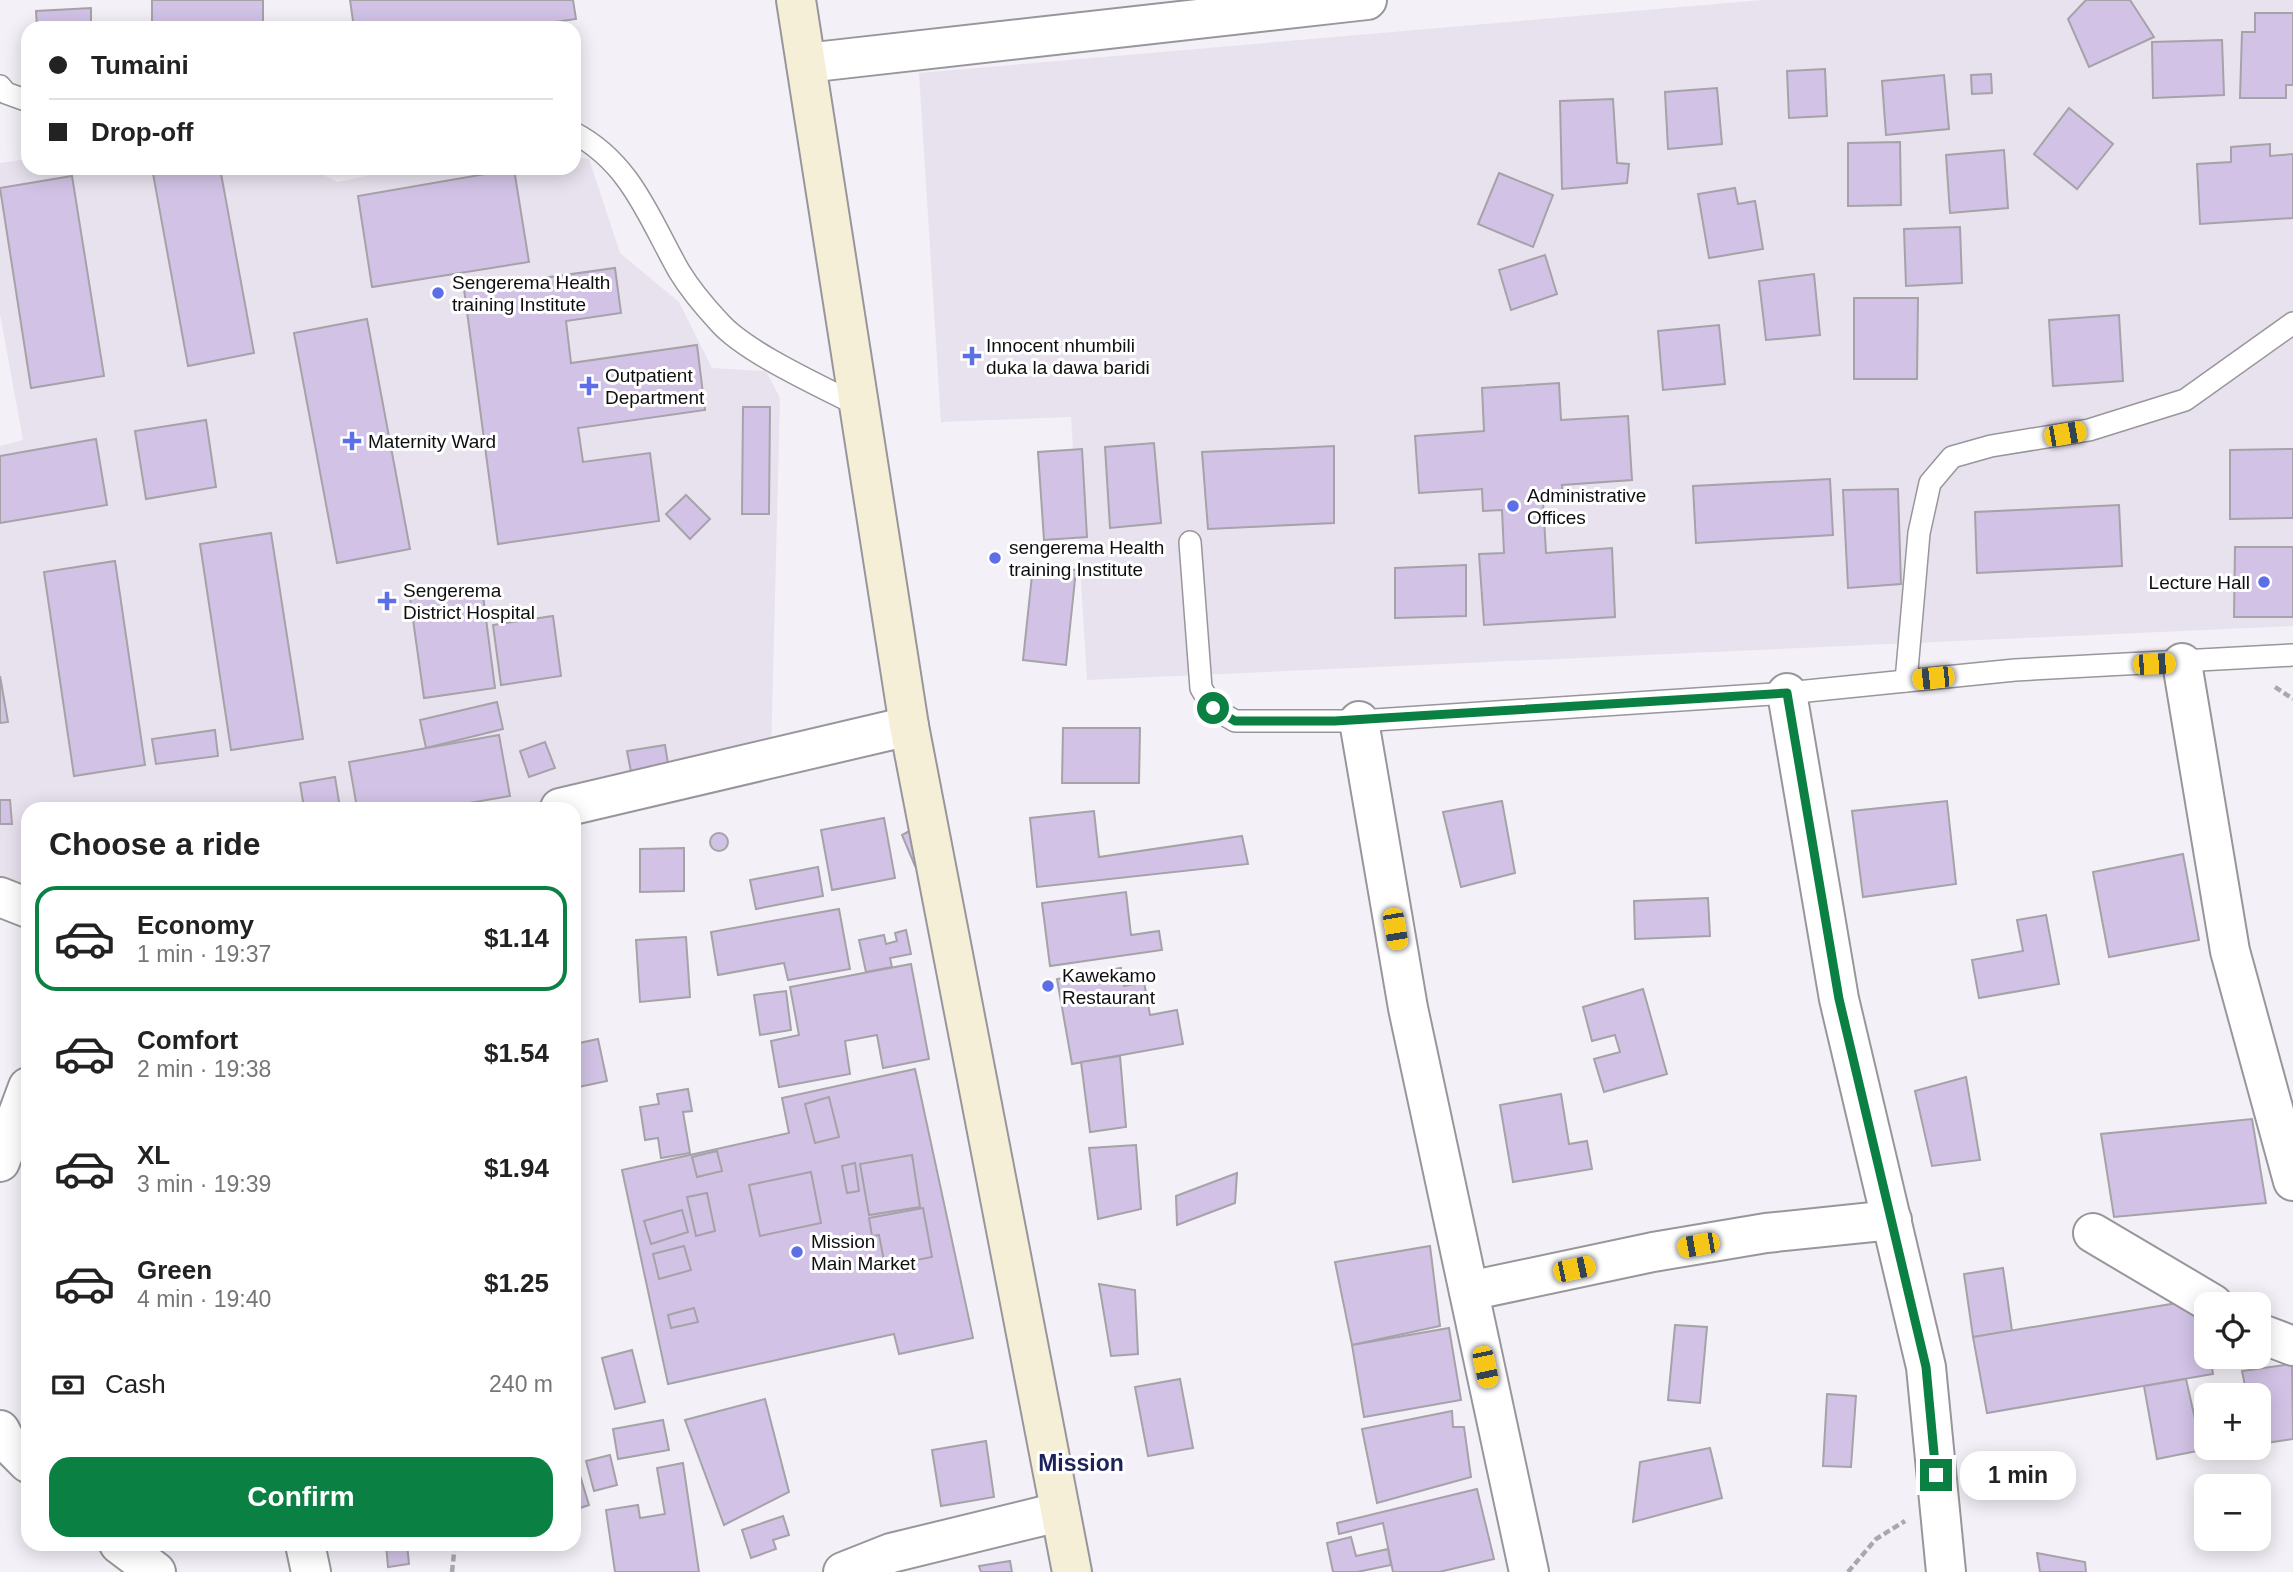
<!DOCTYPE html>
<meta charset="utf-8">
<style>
body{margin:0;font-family:Arial,sans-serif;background:#f2f2f2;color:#222;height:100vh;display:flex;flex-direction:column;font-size:26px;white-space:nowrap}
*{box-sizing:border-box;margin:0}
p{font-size:23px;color:#767676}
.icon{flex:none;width:38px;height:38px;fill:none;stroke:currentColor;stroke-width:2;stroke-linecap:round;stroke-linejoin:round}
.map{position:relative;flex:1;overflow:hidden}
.panel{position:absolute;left:21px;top:802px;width:560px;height:749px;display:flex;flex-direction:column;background:#fff;border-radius:21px;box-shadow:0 4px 18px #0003}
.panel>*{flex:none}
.banner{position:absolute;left:21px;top:21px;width:560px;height:154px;border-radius:21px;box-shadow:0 4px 18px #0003;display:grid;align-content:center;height:154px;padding:0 28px;background:#fff}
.fabs{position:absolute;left:2194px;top:1292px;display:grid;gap:14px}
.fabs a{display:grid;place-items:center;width:77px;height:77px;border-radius:14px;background:#fff;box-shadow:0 4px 18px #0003;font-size:35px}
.end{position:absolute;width:32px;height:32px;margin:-16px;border:9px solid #0b8043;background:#fff;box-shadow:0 0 0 4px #fff}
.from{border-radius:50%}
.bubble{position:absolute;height:49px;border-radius:21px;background:#fff;box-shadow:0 4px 18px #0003;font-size:23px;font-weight:700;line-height:49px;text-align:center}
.car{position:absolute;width:21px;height:42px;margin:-21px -10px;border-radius:9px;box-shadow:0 0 5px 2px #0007;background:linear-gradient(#f5c518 24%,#345 0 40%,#f5c518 0 76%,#345 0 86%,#f5c518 0)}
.banner b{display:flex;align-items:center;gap:24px;height:66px;font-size:26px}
.banner b+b{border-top:2px solid #e0e0e0}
.banner i{width:18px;height:18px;background:#222}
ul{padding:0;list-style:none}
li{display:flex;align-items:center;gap:21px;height:105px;margin:0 14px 10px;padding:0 14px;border:4px solid transparent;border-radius:21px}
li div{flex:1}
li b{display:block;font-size:26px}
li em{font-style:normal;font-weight:700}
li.current{border-color:#0b8043}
li>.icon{width:63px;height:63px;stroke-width:1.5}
h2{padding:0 28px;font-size:32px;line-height:84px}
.pay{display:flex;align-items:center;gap:18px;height:77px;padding:0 28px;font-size:26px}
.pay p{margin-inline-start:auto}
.action{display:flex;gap:14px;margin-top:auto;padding:14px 28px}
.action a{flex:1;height:80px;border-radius:21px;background:#0b8043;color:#fff;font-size:28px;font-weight:700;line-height:80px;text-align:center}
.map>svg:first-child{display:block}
.built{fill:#e8e2ee}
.building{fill:#d2c3e6;stroke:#a5a2a8;stroke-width:2}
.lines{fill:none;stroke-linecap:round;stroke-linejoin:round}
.lane-casing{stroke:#98969b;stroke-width:24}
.street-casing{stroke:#98969b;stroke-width:42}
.secondary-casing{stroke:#98969b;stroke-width:42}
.path{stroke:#aaa7ad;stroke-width:4.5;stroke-dasharray:7 3.5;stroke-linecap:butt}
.lane{stroke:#fff;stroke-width:21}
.street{stroke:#fff;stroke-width:38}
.secondary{stroke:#f5efd8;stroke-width:38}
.route{stroke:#0b8043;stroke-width:9}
.poi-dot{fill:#5d6fe7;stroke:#fff;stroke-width:2.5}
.labels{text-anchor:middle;stroke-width:6;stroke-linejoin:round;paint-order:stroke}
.poi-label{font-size:19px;fill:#0f0e10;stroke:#fff;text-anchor:start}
.quarter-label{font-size:23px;font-weight:bold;fill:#1c235b;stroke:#fff}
</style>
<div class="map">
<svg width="2293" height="1572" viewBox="0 0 2293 1572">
<rect width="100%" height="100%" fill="#f3f0f7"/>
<g class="built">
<polygon points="1762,0 2293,0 2293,626 1087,680 1071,417 941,422 919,73"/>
<polygon points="574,157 589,159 620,253 679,302 712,368 766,371 780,398 771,755 516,808 28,808 28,888 0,884 0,446 23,440 0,314 0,163 28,159 28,168 310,168 337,182 405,168 574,168"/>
</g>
<g class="building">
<polygon points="152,0 263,0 263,28 152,25"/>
<polygon points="350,0 573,0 576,19 513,28 354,28"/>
<polygon points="2086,0 2130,0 2154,37 2089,67 2068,19"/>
<polygon points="91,8 91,28 37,28 36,11"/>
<polygon points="2255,13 2293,13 2293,85 2286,85 2286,98 2240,98 2242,32 2255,32"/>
<polygon points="2222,40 2224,95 2153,98 2152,42"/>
<polygon points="1825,69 1827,116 1789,118 1787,71"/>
<polygon points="1991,74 1992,93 1972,94 1971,75"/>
<polygon points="1944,75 1949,129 1886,135 1882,81"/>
<polygon points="1717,88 1722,144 1668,149 1665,92"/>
<polygon points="1613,99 1617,163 1629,164 1627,183 1562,189 1560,101"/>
<polygon points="2069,108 2113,144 2077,189 2034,154"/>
<polygon points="1900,142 1901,205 1848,206 1848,143"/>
<polygon points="2270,144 2270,156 2293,154 2293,218 2200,224 2197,164 2231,162 2231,147"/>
<polygon points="2004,150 2008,208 1950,213 1946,155"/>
<polygon points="152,168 220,168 254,353 188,366"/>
<polygon points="514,169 529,262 372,287 358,196"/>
<polygon points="1499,173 1553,195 1533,247 1478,224"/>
<polygon points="72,176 104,376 31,388 0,188"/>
<polygon points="1735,188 1738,204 1755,201 1763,249 1709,258 1698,194"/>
<polygon points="1960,227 1962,283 1906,286 1904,229"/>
<polygon points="1545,255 1557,294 1511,310 1499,270"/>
<polygon points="615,268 621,313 566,321 571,363 697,345 705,410 578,428 583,462 650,453 659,521 498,544 464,289"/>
<polygon points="1814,274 1820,335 1766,340 1759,281"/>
<polygon points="1854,298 1918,298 1917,379 1854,379"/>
<polygon points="2119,315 2123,381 2053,386 2049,320"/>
<polygon points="367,319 410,549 337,563 294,333"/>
<polygon points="1719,325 1725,384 1663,390 1658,331"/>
<polygon points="1559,383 1561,420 1628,416 1632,480 1562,485 1563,500 1543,502 1546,553 1612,548 1615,617 1484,625 1479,554 1504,553 1502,510 1483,511 1482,489 1419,493 1415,436 1484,431 1482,388"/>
<polygon points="743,407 770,407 769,514 742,514"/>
<polygon points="206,420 216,487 146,499 135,431"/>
<polygon points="96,439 107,505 0,523 0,456"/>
<polygon points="1154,443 1161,523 1110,528 1105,447"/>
<polygon points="1334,446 1334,523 1208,529 1202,452"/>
<polygon points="1082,449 1087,537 1044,540 1038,452"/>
<polygon points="2293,449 2293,518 2230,519 2230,450"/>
<polygon points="1830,479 1833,535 1696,543 1693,486"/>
<polygon points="1898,489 1901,584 1848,588 1843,490"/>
<polygon points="686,495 710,519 690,539 666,514"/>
<polygon points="2119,505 2122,566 1977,573 1975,512"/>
<polygon points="271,533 303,739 231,750 200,544"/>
<polygon points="2235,547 2293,547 2293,617 2234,617"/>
<polygon points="115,561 145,765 74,776 44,572"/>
<polygon points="1466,565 1466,616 1395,618 1395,568"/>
<polygon points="1033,566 1076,570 1066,665 1023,660"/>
<polygon points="482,588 495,688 424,698 410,598"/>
<polygon points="553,616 561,676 501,685 493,625"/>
<polygon points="0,676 8,722 0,723"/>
<polygon points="497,702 503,729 426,748 420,720"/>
<polygon points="1063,728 1140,728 1139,783 1062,783"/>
<polygon points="215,730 218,756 156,764 152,739"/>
<polygon points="499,735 510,796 440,808 357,808 349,762"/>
<polygon points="545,742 555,768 529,777 520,751"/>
<polygon points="665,745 669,770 632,777 627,751"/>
<polygon points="335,777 340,808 304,808 300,783"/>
<polygon points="0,800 10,800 12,824 0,824"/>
<polygon points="1502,801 1515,873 1461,887 1443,812"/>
<polygon points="1947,801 1956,884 1863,897 1852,811"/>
<polygon points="1094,811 1099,857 1242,836 1248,864 1037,887 1030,818"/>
<polygon points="884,818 895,878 832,890 821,830"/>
<polygon points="913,829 926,861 915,866 902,835"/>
<circle cx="719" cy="842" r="9"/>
<polygon points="684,848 684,891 640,892 640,849"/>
<polygon points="2183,854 2199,940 2109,957 2093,872"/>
<polygon points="818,867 823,896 756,909 750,880"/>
<polygon points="1126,892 1131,935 1159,931 1162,950 1050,966 1042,903"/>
<polygon points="1708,898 1710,936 1635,939 1634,901"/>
<polygon points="839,909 850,969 788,980 784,963 718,975 711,932"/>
<polygon points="2046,915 2059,984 1979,998 1972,960 2023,951 2017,920"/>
<polygon points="906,930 911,954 890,958 892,967 866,972 859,940 884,935 886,944 897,941 895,933"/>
<polygon points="686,937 690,997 640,1002 636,940"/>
<polygon points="911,964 929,1059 883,1068 877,1035 845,1041 850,1074 779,1087 771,1041 799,1035 790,987"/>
<polygon points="1121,968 1124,986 1144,982 1150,1015 1177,1010 1183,1044 1072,1064 1057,979"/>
<polygon points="1643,989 1667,1074 1604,1092 1594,1059 1620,1052 1615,1035 1592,1041 1583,1007"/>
<polygon points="786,991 791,1030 760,1035 754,995"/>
<polygon points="598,1039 607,1081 574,1088 574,1044"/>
<polygon points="1120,1056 1126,1127 1090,1132 1081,1062"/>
<polygon points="915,1069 973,1338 899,1354 894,1334 668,1384 622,1170 789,1133 782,1098"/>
<polygon points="1966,1077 1980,1160 1932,1166 1915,1091"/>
<polygon points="688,1089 692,1111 683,1112 690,1153 661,1158 658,1138 645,1140 640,1107 659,1104 657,1094"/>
<polygon points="1561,1094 1569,1144 1587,1141 1592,1169 1513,1182 1500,1105"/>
<polygon points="829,1097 839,1137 815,1143 805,1104"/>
<polygon points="2252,1119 2266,1203 2114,1217 2101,1134"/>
<polygon points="1136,1145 1141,1209 1098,1219 1089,1148"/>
<polygon points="717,1151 722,1171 697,1177 692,1157"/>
<polygon points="912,1155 920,1207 869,1215 860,1164"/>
<polygon points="855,1163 859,1191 847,1193 842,1166"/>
<polygon points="811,1172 821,1223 760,1236 749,1185"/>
<polygon points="1237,1173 1235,1203 1177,1225 1176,1196"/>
<polygon points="707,1193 715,1231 696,1236 687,1197"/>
<polygon points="923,1208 932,1257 885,1266 879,1235 872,1236 869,1218"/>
<polygon points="682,1210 688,1232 651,1244 644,1221"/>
<polygon points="684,1246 691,1270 659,1279 653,1254"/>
<polygon points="1430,1246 1440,1326 1352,1345 1335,1262"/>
<polygon points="2003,1268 2012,1331 1973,1337 1964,1274"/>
<polygon points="1099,1284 1135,1290 1138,1354 1111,1356"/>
<polygon points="2201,1299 2207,1356 2210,1356 2213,1374 1987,1413 1973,1337"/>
<polygon points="694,1308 698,1322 671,1328 668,1315"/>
<polygon points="1675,1325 1707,1327 1700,1403 1668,1400"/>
<polygon points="1449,1328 1461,1400 1364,1417 1352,1345"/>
<polygon points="632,1350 645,1402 615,1409 602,1358"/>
<polygon points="2292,1364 2293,1439 2259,1444 2259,1395 2247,1395 2242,1371"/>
<polygon points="1180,1379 1193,1448 1148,1456 1135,1387"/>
<polygon points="2186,1379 2202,1450 2157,1459 2144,1386"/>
<polygon points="1827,1394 1856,1396 1851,1467 1823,1466"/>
<polygon points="765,1399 789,1492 724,1525 685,1420"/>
<polygon points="1452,1411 1453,1427 1464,1427 1471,1477 1377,1503 1362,1429"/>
<polygon points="663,1420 669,1450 618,1459 613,1429"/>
<polygon points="986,1441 994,1497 941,1506 932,1450"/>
<polygon points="1710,1448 1722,1498 1633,1522 1640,1462"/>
<polygon points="610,1455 617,1485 594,1491 586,1461"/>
<polygon points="683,1463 699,1572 615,1572 606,1510 638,1505 640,1518 665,1514 657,1468"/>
<polygon points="578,1469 589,1505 574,1510 574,1470"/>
<polygon points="1477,1489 1494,1559 1439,1572 1393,1572 1383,1523 1339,1534 1337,1523"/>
<polygon points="783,1516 789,1535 773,1540 776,1549 751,1558 742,1530"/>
<polygon points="1351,1537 1356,1556 1388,1549 1391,1565 1357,1572 1333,1572 1327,1543"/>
<polygon points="386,1544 407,1544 409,1564 388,1567"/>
<polygon points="2037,1553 2085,1562 2086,1572 2040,1572"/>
<polygon points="1010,1561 1012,1572 981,1572 979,1566"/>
</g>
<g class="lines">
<defs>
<g id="lane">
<polyline points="0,86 6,93 28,101"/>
<path d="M574 133C631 163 649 218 679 271 690 289 705 307 719 322 746 353 823 387 861 407"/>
<polyline points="1190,542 1201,688 1213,708 1235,721 1359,721 1787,693 2015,670 2293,655"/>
<polyline points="1906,681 1919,533 1930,483 1952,457 1991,446 2089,430 2185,400 2293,323"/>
</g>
<g id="street">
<polyline points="806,63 1367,0"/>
<polyline points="2182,663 2230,951 2293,1181"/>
<polyline points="1787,693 1839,999 1926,1367 1946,1572"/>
<polyline points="1359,721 1408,1008 1529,1572"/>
<polyline points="560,808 909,726"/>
<polyline points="0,897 28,908"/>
<polyline points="0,1162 28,1087"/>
<polyline points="2093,1233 2213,1304"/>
<polyline points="1469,1291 1653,1252 1766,1233 1892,1220"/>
<polyline points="2259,1333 2293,1346"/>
<polyline points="0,1430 5,1440 28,1463"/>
<polyline points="119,1544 156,1572"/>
<polyline points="305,1544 311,1572"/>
<polyline points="843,1572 891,1553 1059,1512"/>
</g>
<polyline id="secondary" points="796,0 909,726 1072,1572"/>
</defs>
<use href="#lane" class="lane-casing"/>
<use href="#street" class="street-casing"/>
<use href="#secondary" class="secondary-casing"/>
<g class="path">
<polyline points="2275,687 2293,699"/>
<polyline points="452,1572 455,1544"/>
<polyline points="1848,1572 1876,1539 1905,1521"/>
</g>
<use href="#lane" class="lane"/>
<use href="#street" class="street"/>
<use href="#secondary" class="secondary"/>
</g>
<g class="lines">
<polyline class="route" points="1213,708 1235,721 1335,721 1787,693 1839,999 1926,1367 1936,1475"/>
</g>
<g class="poi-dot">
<circle cx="438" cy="293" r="7"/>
<path d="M968.5 345.5h7v7h7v7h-7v7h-7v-7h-7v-7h7z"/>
<path d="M585.5 375.5h7v7h7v7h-7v7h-7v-7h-7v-7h7z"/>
<path d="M348.5 430.5h7v7h7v7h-7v7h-7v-7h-7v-7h7z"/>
<circle cx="1513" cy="506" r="7"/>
<circle cx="995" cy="558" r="7"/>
<circle cx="2264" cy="582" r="7"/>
<path d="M383.5 590.5h7v7h7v7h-7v7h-7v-7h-7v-7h7z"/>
<circle cx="1048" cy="986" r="7"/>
<circle cx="797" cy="1252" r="7"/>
</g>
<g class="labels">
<g class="poi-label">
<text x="452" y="289">Sengerema Health<tspan x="452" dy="22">training Institute</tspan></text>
<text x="986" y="352">Innocent nhumbili<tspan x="986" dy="22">duka la dawa baridi</tspan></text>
<text x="605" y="382">Outpatient<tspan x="605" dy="22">Department</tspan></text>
<text x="368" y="448">Maternity Ward</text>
<text x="1527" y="502">Administrative<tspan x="1527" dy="22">Offices</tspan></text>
<text x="1009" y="554">sengerema Health<tspan x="1009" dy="22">training Institute</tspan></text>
<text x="2250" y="589" text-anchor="end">Lecture Hall</text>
<text x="403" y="597">Sengerema<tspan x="403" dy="22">District Hospital</tspan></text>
<text x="1062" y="982">Kawekamo<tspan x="1062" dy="22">Restaurant</tspan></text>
<text x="811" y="1248">Mission<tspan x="811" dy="22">Main Market</tspan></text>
</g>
<g class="quarter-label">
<text x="1081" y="1471">Mission</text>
</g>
</g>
</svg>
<div class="fabs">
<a><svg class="icon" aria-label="locate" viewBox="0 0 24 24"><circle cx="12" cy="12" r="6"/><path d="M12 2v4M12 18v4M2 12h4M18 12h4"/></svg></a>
<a>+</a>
<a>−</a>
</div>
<i class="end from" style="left:1213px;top:708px"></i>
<i class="end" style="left:1936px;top:1475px"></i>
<div class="bubble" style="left:1960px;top:1451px;width:116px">1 min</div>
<i class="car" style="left:2065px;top:434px;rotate:80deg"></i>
<i class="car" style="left:2154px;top:664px;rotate:87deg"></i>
<i class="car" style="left:1933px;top:678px;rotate:264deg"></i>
<i class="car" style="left:1395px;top:929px;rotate:170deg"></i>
<i class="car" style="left:1698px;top:1245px;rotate:260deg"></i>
<i class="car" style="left:1574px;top:1269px;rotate:78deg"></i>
<i class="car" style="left:1485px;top:1367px;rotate:168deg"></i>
<div class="banner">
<b><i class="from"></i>Tumaini</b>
<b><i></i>Drop-off</b>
</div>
<section class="panel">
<h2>Choose a ride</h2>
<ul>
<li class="current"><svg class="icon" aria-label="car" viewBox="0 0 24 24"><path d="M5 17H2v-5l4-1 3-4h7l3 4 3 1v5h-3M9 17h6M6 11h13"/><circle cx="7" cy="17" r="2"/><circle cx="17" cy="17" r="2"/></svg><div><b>Economy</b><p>1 min · 19:37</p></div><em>$1.14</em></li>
<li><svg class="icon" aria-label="car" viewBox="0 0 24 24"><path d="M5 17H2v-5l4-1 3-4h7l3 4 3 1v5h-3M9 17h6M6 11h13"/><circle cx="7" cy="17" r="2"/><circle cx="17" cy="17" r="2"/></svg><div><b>Comfort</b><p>2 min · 19:38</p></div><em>$1.54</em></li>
<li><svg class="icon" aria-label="car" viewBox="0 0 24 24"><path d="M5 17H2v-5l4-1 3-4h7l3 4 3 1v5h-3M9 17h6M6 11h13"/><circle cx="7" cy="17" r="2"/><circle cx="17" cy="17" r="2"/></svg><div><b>XL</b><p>3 min · 19:39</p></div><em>$1.94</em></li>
<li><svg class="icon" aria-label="car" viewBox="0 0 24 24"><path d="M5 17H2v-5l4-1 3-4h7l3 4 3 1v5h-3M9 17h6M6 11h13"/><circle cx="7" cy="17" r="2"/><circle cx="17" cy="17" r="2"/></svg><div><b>Green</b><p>4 min · 19:40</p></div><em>$1.25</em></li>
</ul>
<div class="pay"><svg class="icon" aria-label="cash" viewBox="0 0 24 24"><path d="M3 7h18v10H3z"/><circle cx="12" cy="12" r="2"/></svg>Cash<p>240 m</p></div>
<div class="action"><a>Confirm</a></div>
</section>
</div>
